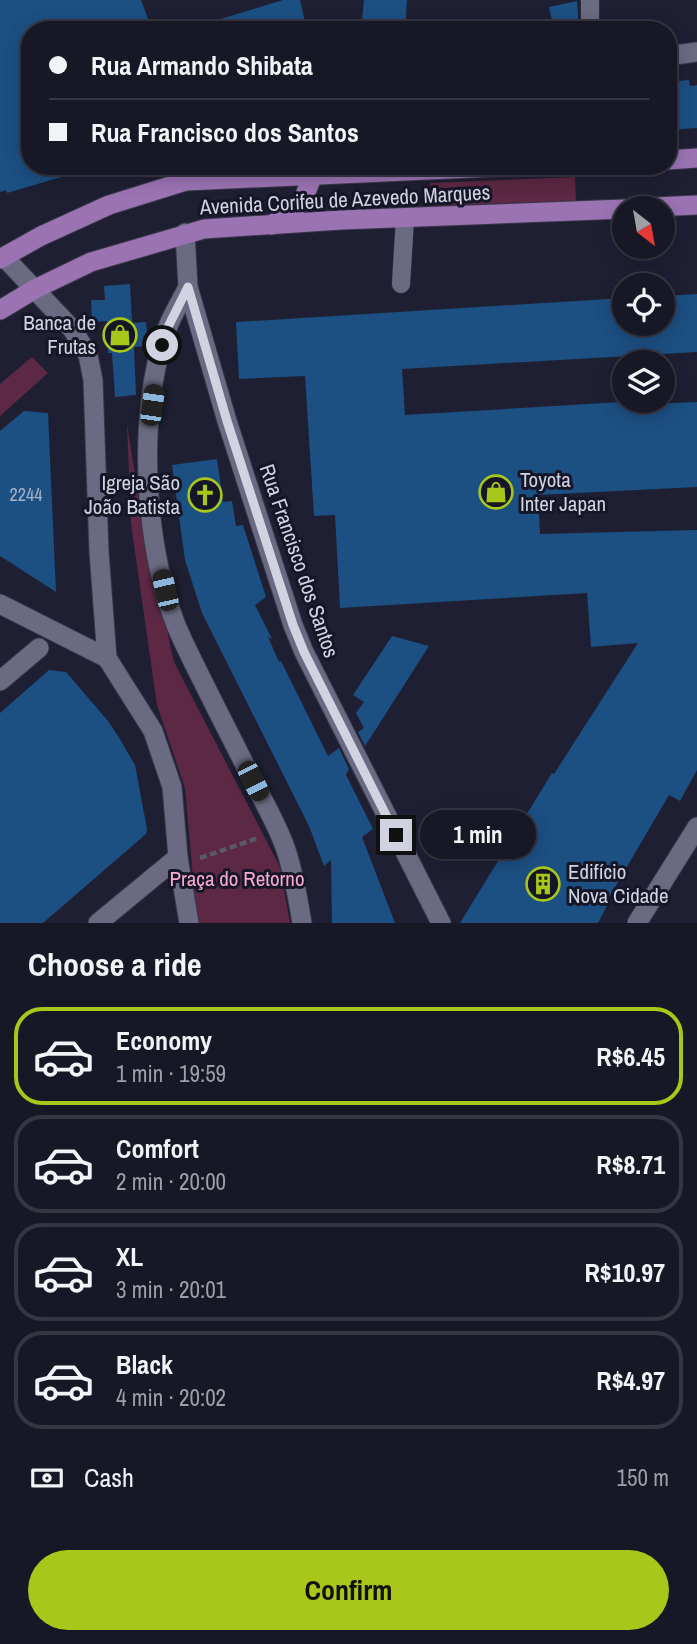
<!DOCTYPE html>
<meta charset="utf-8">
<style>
body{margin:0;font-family:"Archivo Narrow",sans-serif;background:#20202e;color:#f1f3f6;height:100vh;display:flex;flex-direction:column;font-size:26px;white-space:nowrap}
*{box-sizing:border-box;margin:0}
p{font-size:23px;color:#9e9fa7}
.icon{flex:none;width:38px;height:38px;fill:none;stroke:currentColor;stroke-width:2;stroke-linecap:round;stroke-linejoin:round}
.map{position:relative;height:923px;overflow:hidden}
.side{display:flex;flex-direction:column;background:#171726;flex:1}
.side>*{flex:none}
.hud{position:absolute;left:21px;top:21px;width:656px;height:154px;border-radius:28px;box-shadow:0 4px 18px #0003,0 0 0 2px #363643;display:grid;align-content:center;height:154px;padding:0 28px;background:#171726}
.needle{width:46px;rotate:149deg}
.tools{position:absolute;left:612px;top:196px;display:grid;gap:14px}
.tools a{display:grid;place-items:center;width:63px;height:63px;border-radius:50%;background:#171726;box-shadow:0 4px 18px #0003,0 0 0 2px #363643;font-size:35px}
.end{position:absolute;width:32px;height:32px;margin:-16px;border:9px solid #d2d3e0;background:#111;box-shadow:0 0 0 4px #111}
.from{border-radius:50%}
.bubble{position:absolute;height:49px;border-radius:24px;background:#171726;box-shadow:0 4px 18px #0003,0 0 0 2px #363643;font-size:23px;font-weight:700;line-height:49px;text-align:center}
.car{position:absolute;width:21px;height:42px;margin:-21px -10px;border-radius:9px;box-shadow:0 0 5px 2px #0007;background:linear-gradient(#222 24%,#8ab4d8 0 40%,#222 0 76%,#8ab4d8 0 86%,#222 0)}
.hud b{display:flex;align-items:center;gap:24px;height:66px;font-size:26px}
.hud b+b{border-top:2px solid #363643}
.hud i{width:18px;height:18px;background:#f1f3f6}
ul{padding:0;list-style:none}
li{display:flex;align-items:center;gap:21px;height:98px;margin:0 14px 10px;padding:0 14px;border:4px solid #363643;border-radius:28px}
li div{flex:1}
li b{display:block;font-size:26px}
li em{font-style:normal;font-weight:700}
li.on{border-color:#a9c71b}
li>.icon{width:63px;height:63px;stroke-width:1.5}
h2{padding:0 28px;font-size:32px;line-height:84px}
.pay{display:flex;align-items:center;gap:18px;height:77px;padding:0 28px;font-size:26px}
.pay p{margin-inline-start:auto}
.action{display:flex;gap:14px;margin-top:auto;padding:14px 28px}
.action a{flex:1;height:80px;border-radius:42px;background:#a9c71b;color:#111;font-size:28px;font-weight:700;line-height:80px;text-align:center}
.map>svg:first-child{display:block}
.green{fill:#5c2843}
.building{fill:#1c4f82}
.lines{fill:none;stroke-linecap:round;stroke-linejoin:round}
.service-casing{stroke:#3a394a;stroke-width:19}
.minor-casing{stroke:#3a394a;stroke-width:21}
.secondary-casing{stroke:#3a394a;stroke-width:21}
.primary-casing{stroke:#3a394a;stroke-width:21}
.path{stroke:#58596a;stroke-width:4.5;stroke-dasharray:7 3.5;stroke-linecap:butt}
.service{stroke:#6a6b82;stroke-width:18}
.minor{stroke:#6a6b82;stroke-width:19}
.secondary{stroke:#6a6b82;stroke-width:19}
.primary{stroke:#9b73b3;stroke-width:19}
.route{stroke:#d2d3e0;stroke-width:9}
.labels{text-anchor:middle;stroke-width:6;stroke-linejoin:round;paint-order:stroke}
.number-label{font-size:18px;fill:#a4b2c8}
.street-label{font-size:21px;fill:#d2d3e0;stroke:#161629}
.poi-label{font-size:21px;fill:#d2d3e0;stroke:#161629;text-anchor:end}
.park-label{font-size:21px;fill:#f9a9cf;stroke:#161629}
</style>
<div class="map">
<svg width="697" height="923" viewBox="0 0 697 923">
<rect width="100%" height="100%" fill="#1f1f33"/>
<g class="green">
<polygon points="575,177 576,201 432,206 430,183"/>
<polygon points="32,357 48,373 0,416 0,384"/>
<polygon points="127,424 140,506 174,662 280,867 290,923 197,923 185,788 157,705 131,524"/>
</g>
<g class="building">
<polygon points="0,0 141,0 152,30 30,30 30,166 77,166 78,172 7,193 6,190 0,192"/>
<polygon points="283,0 300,0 307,30 205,30 204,24"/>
<polygon points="364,0 407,0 405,30 361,30"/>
<polygon points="577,1 579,30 554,30 549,7"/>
<polygon points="689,80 690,86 697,85 697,128 668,130 668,82"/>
<polygon points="130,284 132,323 146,322 148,346 134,347 136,395 115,397 112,353 108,353 107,321 92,322 91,300 105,300 104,286"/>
<polygon points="697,294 697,352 402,369 405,415 638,401 649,401 650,404 697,402 697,487 538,495 540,534 697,530 697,770 680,801 669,795 608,899 610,900 598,923 460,923 552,773 554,774 638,643 591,647 587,593 340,608 335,515 314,516 305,376 239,379 236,322 625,298 625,324 663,324 663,296"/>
<polygon points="24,411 48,413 56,592 0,556 0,431"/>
<polygon points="217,459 223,502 232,501 236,526 243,525 266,597 255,605 272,639 268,637 279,662 281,661 328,756 339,748 349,769 346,775 373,829 362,837 395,923 332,923 331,860 324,866 309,826 202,613 185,560 172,465"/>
<polygon points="392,636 429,646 365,746 358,732 364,728 356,713 364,702 353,695"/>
<polygon points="49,670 66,672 108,721 118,736 135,765 147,829 146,834 43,923 0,923 0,713"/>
</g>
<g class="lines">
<defs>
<g id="service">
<polyline points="590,0 590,30"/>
<polyline points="401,284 405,218"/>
</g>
<g id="minor">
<polyline points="185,233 188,287 227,421 293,625 304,652 441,923"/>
<polyline points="4,257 73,330 88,355 93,380 99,552 107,658 153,731 172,787 178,857 189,923"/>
<path d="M188 287C181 301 172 315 167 329 135 413 144 561 183 641 205 687 229 733 252 779 264 802 278 826 286 850 294 874 298 899 302 923"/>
<polyline points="0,604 107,658"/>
<polyline points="0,681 39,648"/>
<polyline points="98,923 178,857"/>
<polyline points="637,923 697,827"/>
</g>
<g id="secondary">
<polyline points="668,56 697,52"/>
<polyline points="190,180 221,166"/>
</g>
<g id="primary">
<polyline points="668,160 697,158"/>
<polyline points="634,208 697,205"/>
<polyline points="272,225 302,202 313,175"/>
<polyline points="0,259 41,236 109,205 186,181 514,166"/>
<polyline points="0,310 35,289 91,262 204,229 341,220 625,209"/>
</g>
</defs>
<use href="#service" class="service-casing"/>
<use href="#minor" class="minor-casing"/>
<use href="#secondary" class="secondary-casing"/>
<use href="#primary" class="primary-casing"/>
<polyline class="path" points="200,858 258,838"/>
<use href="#service" class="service"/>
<use href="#minor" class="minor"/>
<use href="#secondary" class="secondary"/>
<use href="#primary" class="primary"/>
</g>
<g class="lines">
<polyline class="route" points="162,345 167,329 188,287 227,421 293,625 304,652 396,835"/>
</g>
<defs>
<symbol id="shop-ring" viewBox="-11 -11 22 22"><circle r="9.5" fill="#161629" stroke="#a9c71b" stroke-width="1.5"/><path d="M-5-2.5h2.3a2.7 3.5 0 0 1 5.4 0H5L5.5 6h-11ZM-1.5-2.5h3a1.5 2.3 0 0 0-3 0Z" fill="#a9c71b"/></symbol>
<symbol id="church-ring" viewBox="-11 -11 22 22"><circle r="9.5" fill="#161629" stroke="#a9c71b" stroke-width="1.5"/><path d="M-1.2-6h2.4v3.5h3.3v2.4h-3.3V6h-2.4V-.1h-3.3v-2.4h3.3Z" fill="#a9c71b"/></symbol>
<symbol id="building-ring" viewBox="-11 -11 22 22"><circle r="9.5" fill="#161629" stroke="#a9c71b" stroke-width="1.5"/><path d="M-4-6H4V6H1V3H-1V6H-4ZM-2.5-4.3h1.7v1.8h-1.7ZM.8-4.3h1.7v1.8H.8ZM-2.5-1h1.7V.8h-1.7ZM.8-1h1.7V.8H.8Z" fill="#a9c71b"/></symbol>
</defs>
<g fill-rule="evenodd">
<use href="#shop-ring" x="101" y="316" width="38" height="38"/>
<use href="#shop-ring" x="477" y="473" width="38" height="38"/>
<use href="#church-ring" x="186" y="476" width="38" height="38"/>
<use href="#building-ring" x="524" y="865" width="38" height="38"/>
</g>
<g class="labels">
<g class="number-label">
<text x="26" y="501">2244</text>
</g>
<g class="street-label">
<text transform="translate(345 200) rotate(-3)" y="7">Avenida Corifeu de Azevedo Marques</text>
<text transform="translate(299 561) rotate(71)" y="7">Rua Francisco dos Santos</text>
</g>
<g class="poi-label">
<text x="96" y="330">Banca de<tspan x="96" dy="24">Frutas</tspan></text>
<text x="520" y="487" text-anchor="start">Toyota<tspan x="520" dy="24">Inter Japan</tspan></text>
<text x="180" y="490">Igreja São<tspan x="180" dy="24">João Batista</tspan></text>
<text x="568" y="879" text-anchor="start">Edifício<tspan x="568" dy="24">Nova Cidade</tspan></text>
</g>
<g class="park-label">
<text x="237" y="886">Praça do Retorno</text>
</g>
</g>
</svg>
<div class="tools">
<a><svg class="needle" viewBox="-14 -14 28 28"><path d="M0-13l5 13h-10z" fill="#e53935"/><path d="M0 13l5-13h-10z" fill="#9e9fa7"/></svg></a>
<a><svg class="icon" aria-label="locate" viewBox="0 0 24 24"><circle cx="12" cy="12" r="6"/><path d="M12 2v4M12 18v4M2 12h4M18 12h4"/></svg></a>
<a><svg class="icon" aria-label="layers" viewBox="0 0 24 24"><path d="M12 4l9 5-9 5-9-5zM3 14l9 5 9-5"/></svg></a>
</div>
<i class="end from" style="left:162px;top:345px"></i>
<i class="end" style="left:396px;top:835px"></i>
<div class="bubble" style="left:420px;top:810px;width:116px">1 min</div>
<i class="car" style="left:152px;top:405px;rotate:8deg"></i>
<i class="car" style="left:165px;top:590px;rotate:347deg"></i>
<i class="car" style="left:253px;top:781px;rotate:153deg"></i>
<div class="hud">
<b><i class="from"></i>Rua Armando Shibata</b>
<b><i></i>Rua Francisco dos Santos</b>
</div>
</div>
<section class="side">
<h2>Choose a ride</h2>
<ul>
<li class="on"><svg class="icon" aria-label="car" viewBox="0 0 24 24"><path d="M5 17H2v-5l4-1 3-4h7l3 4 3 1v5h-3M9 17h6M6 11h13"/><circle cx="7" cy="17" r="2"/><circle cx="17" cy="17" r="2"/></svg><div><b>Economy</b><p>1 min · 19:59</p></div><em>R$6.45</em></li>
<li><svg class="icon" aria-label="car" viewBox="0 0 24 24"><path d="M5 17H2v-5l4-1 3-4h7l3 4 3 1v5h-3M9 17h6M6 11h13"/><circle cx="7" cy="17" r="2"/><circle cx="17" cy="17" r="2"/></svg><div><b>Comfort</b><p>2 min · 20:00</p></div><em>R$8.71</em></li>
<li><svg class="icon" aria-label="car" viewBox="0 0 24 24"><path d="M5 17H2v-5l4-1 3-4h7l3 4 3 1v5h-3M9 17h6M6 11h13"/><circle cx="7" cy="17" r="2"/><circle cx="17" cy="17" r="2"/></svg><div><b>XL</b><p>3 min · 20:01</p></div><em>R$10.97</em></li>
<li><svg class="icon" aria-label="car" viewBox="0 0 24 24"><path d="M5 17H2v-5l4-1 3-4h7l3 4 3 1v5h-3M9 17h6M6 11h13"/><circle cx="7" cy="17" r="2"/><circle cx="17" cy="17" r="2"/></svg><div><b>Black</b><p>4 min · 20:02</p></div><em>R$4.97</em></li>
</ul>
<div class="pay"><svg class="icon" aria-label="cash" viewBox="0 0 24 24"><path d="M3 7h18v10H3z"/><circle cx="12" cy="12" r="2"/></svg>Cash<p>150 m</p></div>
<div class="action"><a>Confirm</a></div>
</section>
